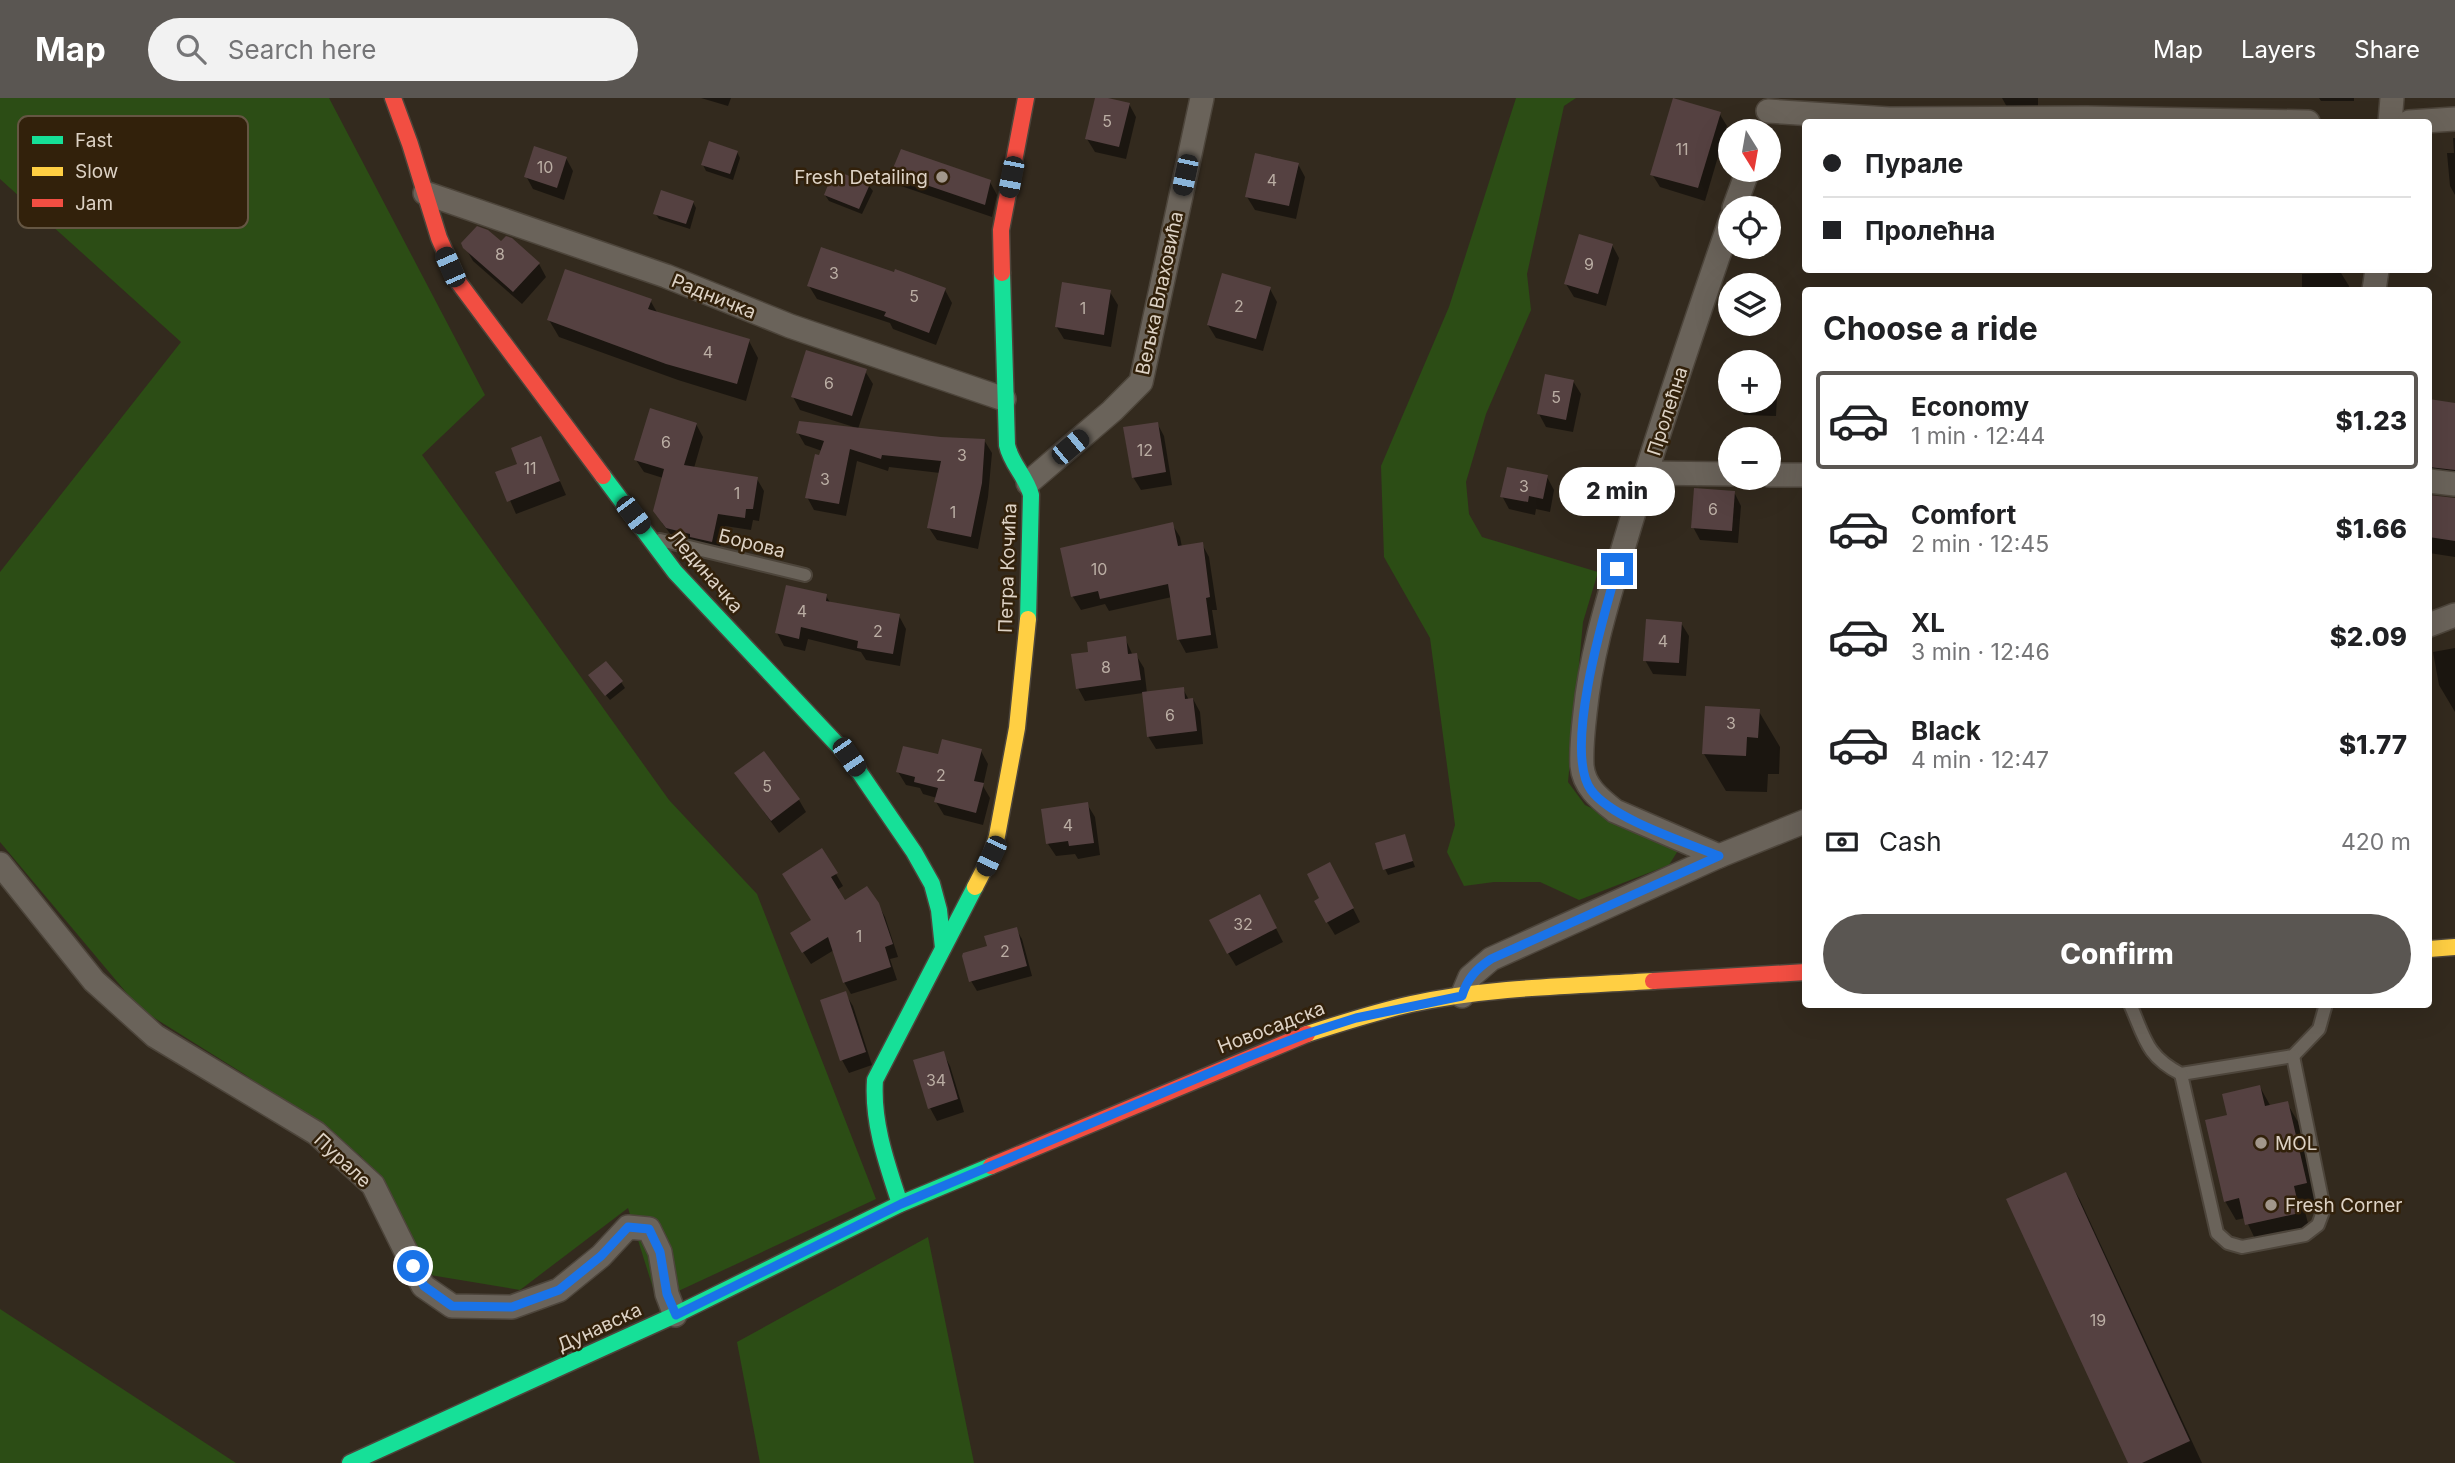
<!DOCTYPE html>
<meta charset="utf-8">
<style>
body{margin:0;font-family:Inter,sans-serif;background:#f2f2f2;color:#202124;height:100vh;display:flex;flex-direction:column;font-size:26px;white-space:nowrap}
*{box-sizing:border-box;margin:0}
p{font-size:23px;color:#757577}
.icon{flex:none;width:38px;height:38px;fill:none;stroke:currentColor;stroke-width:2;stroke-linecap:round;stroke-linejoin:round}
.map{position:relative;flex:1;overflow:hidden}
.panel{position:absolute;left:1802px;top:189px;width:630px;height:721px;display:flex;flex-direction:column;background:#fff;border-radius:7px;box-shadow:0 7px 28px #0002}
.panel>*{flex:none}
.guide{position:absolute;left:1802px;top:21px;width:630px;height:154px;border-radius:7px;box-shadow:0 7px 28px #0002;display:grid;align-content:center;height:154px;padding:0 21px;background:#fff}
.needle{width:46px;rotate:169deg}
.buttons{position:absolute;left:1718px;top:21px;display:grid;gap:14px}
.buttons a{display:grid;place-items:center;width:63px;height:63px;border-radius:50%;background:#fff;box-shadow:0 7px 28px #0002;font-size:35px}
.end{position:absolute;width:32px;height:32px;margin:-16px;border:9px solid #1a73e8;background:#fff;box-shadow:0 0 0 4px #fff}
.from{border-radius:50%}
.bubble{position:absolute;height:49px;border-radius:24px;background:#fff;box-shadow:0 7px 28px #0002;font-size:23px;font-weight:800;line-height:49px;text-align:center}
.car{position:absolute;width:21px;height:42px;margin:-21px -10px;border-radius:9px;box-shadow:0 0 5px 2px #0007;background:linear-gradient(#222 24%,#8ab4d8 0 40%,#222 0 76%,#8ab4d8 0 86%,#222 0)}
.guide b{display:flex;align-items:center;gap:24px;height:66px;font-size:26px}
.guide b+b{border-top:2px solid #e0e0e0}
.guide i{width:18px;height:18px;background:#202124}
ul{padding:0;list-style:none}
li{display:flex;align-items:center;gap:21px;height:98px;margin:0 14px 10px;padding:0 7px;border:4px solid transparent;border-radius:7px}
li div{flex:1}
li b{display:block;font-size:26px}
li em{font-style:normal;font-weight:800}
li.on{border-color:#5a5652}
li>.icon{width:63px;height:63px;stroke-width:1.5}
h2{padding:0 21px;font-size:32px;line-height:84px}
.pay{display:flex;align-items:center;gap:18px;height:77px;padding:0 21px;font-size:26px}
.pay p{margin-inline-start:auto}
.cta{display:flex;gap:14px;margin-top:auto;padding:14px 21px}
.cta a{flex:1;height:80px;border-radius:42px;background:#5a5652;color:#fff;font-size:28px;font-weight:800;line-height:80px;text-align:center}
header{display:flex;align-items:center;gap:42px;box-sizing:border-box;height:98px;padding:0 35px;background:#5a5652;color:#fff}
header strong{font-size:33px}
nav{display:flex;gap:38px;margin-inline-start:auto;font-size:24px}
.search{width:490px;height:63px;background:#f2f2f2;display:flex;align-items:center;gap:18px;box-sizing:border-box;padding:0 24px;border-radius:38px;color:#757577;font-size:26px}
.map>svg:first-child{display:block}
.green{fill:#2c4d15}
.shadow{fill:#0007}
.building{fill:#554141}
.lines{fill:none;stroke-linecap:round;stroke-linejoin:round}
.lane-casing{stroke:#4d453b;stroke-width:16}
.street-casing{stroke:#4d453b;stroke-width:26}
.fast-casing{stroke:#4d453b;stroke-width:19}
.slow-casing{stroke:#4d453b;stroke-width:19}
.jam-casing{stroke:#4d453b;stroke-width:19}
.lane{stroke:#6a635a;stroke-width:12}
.street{stroke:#6a635a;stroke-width:23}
.fast{stroke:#16e098;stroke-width:16}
.slow{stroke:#ffcf43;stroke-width:16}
.jam{stroke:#f24e42;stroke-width:16}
.route{stroke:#1a73e8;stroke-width:9}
.poi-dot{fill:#a2978b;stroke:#32210b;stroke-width:2.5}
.labels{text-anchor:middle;stroke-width:5;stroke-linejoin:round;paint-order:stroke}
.number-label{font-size:16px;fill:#bbaea4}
.poi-label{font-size:19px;fill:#ddd2c5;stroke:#32210b;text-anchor:start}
.street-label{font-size:19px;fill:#ddd2c5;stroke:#32210b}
.key{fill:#32210b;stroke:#655643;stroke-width:2}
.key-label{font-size:19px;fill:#ddd2c5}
</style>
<header>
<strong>Map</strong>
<div class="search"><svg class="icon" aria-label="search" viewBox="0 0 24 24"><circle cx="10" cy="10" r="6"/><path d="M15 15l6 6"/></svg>Search here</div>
<nav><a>Map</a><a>Layers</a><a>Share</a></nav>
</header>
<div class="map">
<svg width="2455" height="1365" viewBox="0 0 2455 1365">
<rect width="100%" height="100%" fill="#332a1e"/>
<g class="green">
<polygon points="0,0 329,0 485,297 422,357 669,702 757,796 876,1101 657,1203 628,1110 520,1192 430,1177 361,1058 244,976 140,911 0,744 0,474 181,244 0,81"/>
<polygon points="1516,0 1576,0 1564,8 1527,176 1531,212 1486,316 1466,384 1469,416 1482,439 1598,474 1583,524 1568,684 1585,707 1679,751 1669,767 1579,802 1540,784 1494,784 1464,788 1447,754 1455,727 1430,540 1384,459 1381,368 1449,209"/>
<polygon points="928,1139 974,1365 760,1365 737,1244"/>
<polygon points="0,1211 236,1365 0,1365"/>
</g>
<g class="shadow">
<polygon points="701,0 731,0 728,8"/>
<polygon points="1097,0 1129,6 1136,19 1126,61 1095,54 1087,41"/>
<polygon points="2002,0 2038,0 2038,8 2007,9"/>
<polygon points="2319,0 2354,0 2354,3 2321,3"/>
<polygon points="1719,15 1727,28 1705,103 1660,89 1652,76"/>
<polygon points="2453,40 2455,40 2455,97 2450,88 2447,55 2454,55"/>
<polygon points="737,54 740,60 733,82 706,73 703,67"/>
<polygon points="566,60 573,73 564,102 533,91 526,78"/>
<polygon points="1298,66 1305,79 1296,121 1255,112 1247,99"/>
<polygon points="893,75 990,84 997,97 992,119 901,88"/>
<polygon points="869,88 873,93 862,116 829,103 825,97"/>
<polygon points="693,104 696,110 690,131 659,121 655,115"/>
<polygon points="501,146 539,166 546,179 522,206 473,163 465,149"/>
<polygon points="1612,147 1619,160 1606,208 1574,199 1566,186"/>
<polygon points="2341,175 2349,188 2349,192 2302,192 2302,176"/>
<polygon points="809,188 945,192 952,205 936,247 893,231 890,225 817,201"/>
<polygon points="1270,191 1277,204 1263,253 1216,240 1208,227"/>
<polygon points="1110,194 1118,207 1111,249 1064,241 1056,228"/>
<polygon points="650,202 658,216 749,243 758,260 746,303 678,282 559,239 549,222"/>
<polygon points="1769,267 1778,281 1776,318 1744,317 1736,303 1769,303"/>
<polygon points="865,273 873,286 858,331 941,340 984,342 992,355 988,399 978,451 937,442 929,430 940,375 889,369 888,373 857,363 846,418 814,412 807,399 822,353 805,347 798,335 857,330 800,312 793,299"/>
<polygon points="1573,283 1581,296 1573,334 1546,329 1539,316"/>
<polygon points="2429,302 2455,307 2455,389 2429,391"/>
<polygon points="1157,325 1164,338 1172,387 1141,392 1133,379"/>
<polygon points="696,326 703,339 694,370 757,381 764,393 759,423 753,422 751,432 725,428 719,455 675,442 662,425 663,380 644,374 636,362"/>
<polygon points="541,340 566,397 516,416 498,375 520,367"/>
<polygon points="1547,379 1554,392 1550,414 1536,411 1535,417 1509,411 1502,398"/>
<polygon points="1734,394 1741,408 1738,445 1700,442 1693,429"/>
<polygon points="2429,399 2455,400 2455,459 2429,455"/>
<polygon points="1172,426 1180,439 1182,449 1202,446 1209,459 1217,512 1212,512 1218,550 1186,555 1179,542 1172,499 1109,513 1105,506 1081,512 1073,499 1062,451"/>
<polygon points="826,498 831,506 899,518 906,531 900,568 866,562 861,554 808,541 805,553 784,548 777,535"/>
<polygon points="1804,498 1806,498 1806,527 1805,525"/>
<polygon points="1681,525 1689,538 1686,578 1653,576 1645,562"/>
<polygon points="1125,540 1133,558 1136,557 1144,570 1147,595 1183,591 1189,602 1193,601 1200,614 1203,646 1156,651 1148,638 1143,595 1085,603 1078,590 1090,555"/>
<polygon points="2455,550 2455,614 2439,587 2433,554"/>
<polygon points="594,583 621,584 625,590 610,602"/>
<polygon points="1758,612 1780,649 1779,676 1768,676 1767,694 1726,693 1704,656"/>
<polygon points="981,653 988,666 983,688 990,700 983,727 944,717 936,704 937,700 923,696 920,690 906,687 898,674 939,659"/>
<polygon points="737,676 799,702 806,714 779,735"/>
<polygon points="1087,706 1095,719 1100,757 1078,761 1075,756 1056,758 1048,746"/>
<polygon points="1404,738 1415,769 1388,777 1385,771"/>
<polygon points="836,776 843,788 837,792 844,804 878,806 885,819 898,859 890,861 897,882 851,896 844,884 834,852 811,866 799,848 813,823 791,789"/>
<polygon points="1337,779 1360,824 1335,837 1327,824 1322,801"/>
<polygon points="1266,811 1283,844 1236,868 1228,855"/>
<polygon points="1016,831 1022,841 1032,878 977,893 971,883 989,849"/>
<polygon points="845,895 853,908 872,967 849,975 842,962"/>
<polygon points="943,955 950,968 964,1014 937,1023 930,1010"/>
<polygon points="2260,989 2271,1009 2287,1005 2298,1024 2316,1103 2303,1106 2310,1133 2257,1145 2245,1120 2236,1122 2225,1103 2229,1018"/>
<polygon points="2065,1076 2080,1102 2202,1365 2130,1365"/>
</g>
<g class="building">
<polygon points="1095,0 1108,0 1130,5 1119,49 1085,41"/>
<polygon points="1673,0 1721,14 1698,90 1650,77"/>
<polygon points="709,43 738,53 730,76 701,67"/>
<polygon points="534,48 567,59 557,90 524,79"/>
<polygon points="901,51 991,82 985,107 891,75"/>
<polygon points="1255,55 1299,65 1289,108 1245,99"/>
<polygon points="834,72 870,86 859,111 824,97"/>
<polygon points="661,92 694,103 686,126 653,116"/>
<polygon points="477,128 488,132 501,143 506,138 512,140 540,165 513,194 463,150 461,145"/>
<polygon points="1579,136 1613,146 1598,196 1564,186"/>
<polygon points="821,149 894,174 895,171 946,190 929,235 884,218 886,214 807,188"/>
<polygon points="565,171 652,201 648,211 750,241 737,286 666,266 547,222"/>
<polygon points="1222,175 1271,189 1256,241 1207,227"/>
<polygon points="1062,184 1111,192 1104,237 1055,229"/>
<polygon points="806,252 867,271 852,318 791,299"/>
<polygon points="1545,276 1574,282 1566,322 1537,316"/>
<polygon points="2429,301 2455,305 2455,372 2429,369"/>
<polygon points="650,310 697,325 684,367 758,379 753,411 746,411 745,420 718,416 712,444 690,439 690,436 666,430 653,413 664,371 634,362"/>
<polygon points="799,323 941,339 985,341 982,385 971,439 927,430 941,363 882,357 881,361 850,351 839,406 805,400 815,356 819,357 824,343 796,335"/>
<polygon points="1158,324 1166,374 1132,380 1123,329"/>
<polygon points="541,338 560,383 507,404 495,374 517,366 511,350"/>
<polygon points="1507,369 1548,377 1543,401 1529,398 1528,404 1500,399"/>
<polygon points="1694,390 1735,393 1732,433 1691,430"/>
<polygon points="2429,397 2455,400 2455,443 2429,439"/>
<polygon points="1173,424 1178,448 1203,444 1210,499 1206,500 1211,537 1177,542 1168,486 1100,501 1098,493 1071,499 1060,450"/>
<polygon points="786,487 827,496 826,503 900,516 893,556 857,550 858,543 801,529 799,541 775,535"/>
<polygon points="1646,521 1682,524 1679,565 1643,563"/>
<polygon points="1126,538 1128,556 1137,555 1141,582 1076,591 1071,556 1088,554 1087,544"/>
<polygon points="606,563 623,583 605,598 588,577"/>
<polygon points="1184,589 1185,601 1193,600 1197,633 1147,639 1142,594"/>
<polygon points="1705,608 1760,611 1758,640 1747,639 1746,658 1702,656"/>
<polygon points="942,641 982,651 974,683 984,685 976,715 934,704 938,690 914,684 915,679 896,674 903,648 938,656"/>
<polygon points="764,653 800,701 771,723 734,675"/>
<polygon points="1088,704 1094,745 1069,748 1068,743 1046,746 1041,711"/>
<polygon points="1405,736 1413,763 1383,772 1375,745"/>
<polygon points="822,750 838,775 831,779 845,802 867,788 879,805 893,846 885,849 891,869 843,885 828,839 802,855 790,835 811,822 782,776"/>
<polygon points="1330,764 1354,810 1326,825 1314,803 1319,800 1307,776"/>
<polygon points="1260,796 1277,830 1227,856 1209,822"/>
<polygon points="1017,829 1027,868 969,884 962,858 963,855 987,848 984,838"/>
<polygon points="846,893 866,954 840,963 820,902"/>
<polygon points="944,953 958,1001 928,1011 913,962"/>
<polygon points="2260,987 2265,1008 2288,1003 2307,1085 2294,1088 2300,1115 2245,1127 2239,1100 2224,1104 2205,1022 2227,1017 2222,996"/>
<polygon points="2066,1074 2190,1343 2142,1365 2128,1365 2006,1101"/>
</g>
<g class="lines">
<defs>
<g id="lane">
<polyline points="660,442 805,477"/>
<path d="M2130 906C2145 940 2146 958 2181 976L2293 958 2319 931 2326 906"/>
<polyline points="2181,976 2217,1135 2228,1145 2242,1149 2305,1137 2318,1127 2324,1111 2293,958"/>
</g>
<g id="street">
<polyline points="1768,13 1889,21 2087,20 2308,24"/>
<polyline points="2390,24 2392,0"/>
<polyline points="2409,24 2455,21"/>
<polyline points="425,95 666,178 790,228 1004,301"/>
<polyline points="1734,110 1748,72"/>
<polyline points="2374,192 2377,172"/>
<polyline points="1646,375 1731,376"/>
<polyline points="1769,377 1806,377"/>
<polyline points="2429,383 2455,386"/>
<polyline points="1028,385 1112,313 1141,284 1202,0"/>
<polyline points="2429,527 2455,517"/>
<path d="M1719 758 1615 713C1600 701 1584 689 1582 668 1581 650 1583 632 1585 615 1591 555 1608 502 1625 444 1657 336 1694 228 1731 121"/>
<polyline points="0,766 94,883 155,938 316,1035 373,1087 423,1188 452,1208 512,1209 559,1192 601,1158 628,1129 649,1131 660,1154 667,1196 675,1217"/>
<polyline points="1462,898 1470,879 1491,861 1719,758 1806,723"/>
</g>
<g id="fast">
<path d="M1002 175 1007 347C1011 366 1026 378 1031 397L1028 521"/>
<polyline points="603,378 675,474 849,659 914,754 932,786 939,812 943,850"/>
<path d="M900 1106C887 1066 872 1025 875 982L975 789"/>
<polyline points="350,1365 675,1217 900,1106 991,1068"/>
</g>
<g id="slow">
<polyline points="975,789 991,758 997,738 1017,630 1028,521"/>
<polyline points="2429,851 2455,849"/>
<path d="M1307 936C1341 925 1375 914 1411 906 1490 889 1572 888 1653 883"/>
</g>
<g id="jam">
<polyline points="393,0 410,46 439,140 459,185 603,378"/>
<polyline points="1002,175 1001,132 1026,0"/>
<polyline points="1653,883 1806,874"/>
<polyline points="991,1068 1307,936"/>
</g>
</defs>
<use href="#lane" class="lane-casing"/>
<use href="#street" class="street-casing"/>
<use href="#fast" class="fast-casing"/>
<use href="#slow" class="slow-casing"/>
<use href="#jam" class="jam-casing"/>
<use href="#lane" class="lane"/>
<use href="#street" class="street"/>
<use href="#fast" class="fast"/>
<use href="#slow" class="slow"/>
<use href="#jam" class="jam"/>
</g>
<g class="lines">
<path class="route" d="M413 1168 424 1188 452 1208 512 1209 559 1192 601 1158 628 1129 649 1131 660 1154 667 1196 676 1217 901 1106 1245 960 1306 936 1356 920 1462 898C1467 881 1476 871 1491 861L1719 758C1685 744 1612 721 1591 692 1563 653 1604 516 1617 471"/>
</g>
<g class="poi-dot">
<circle cx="942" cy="79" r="7"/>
<circle cx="2261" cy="1045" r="7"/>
<circle cx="2271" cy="1107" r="7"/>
</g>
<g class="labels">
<g class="number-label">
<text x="1107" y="29">5</text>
<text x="1682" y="57">11</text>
<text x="545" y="75">10</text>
<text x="1272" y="88">4</text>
<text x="500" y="162">8</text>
<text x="1589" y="172">9</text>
<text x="834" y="181">3</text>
<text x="914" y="204">5</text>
<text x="1239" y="214">2</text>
<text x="1083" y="216">1</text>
<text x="708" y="260">4</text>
<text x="829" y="291">6</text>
<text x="1556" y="305">5</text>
<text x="666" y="350">6</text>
<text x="1145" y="358">12</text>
<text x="962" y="363">3</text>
<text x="530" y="376">11</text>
<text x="825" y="387">3</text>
<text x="1524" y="394">3</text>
<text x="737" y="401">1</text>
<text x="1713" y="417">6</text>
<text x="953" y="420">1</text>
<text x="1099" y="477">10</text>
<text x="802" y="519">4</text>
<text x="878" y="539">2</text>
<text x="1663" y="549">4</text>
<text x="1106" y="575">8</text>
<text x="1170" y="623">6</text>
<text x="1731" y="631">3</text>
<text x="941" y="683">2</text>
<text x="767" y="694">5</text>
<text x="1068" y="733">4</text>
<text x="1243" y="832">32</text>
<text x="859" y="844">1</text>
<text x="1005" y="859">2</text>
<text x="936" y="988">34</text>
<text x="2098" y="1228">19</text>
</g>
<g class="poi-label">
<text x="928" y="86" text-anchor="end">Fresh Detailing</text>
<text x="2275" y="1052">MOL</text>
<text x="2285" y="1114">Fresh Corner</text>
</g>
<g class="street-label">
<text transform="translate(1159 195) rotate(-78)" y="7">Вељка Влаховића</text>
<text transform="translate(714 198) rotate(22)" y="7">Радничка</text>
<text transform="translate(1667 313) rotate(-72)" y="7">Пролећна</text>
<text transform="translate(752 445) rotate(14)" y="7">Борова</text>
<text transform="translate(1007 470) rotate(-88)" y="7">Петра Кочића</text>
<text transform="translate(706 473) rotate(49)" y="7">Лединачка</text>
<text transform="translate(1271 929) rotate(-21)" y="7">Новосадска</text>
<text transform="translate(343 1062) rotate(43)" y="7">Пурале</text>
<text transform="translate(599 1229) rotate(-25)" y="7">Дунавска</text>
</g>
</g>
<rect x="18" y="18" width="230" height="112" rx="10" class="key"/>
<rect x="32" y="38" width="31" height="8" fill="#16e098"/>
<rect x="32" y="69" width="31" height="9" fill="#ffcf43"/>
<rect x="32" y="101" width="31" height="8" fill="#f24e42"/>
<g class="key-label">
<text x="75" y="49">Fast</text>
<text x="75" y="80">Slow</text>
<text x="75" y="112">Jam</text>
</g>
</svg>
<div class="buttons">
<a><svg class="needle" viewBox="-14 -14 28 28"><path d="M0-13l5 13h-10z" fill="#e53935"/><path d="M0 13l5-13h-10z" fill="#757577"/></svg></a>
<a><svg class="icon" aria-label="locate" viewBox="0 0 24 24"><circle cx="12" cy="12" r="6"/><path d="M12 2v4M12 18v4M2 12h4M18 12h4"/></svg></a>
<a><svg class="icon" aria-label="layers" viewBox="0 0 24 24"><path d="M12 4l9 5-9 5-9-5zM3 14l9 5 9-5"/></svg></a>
<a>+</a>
<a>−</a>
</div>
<i class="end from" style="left:413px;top:1168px"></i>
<i class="end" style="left:1617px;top:471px"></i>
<div class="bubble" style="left:1559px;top:369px;width:116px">2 min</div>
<i class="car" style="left:1185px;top:77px;rotate:192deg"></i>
<i class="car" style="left:1011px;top:79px;rotate:191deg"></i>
<i class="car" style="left:450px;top:169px;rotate:336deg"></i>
<i class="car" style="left:1070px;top:349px;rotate:50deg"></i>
<i class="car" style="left:633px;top:417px;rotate:143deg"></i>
<i class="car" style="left:849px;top:659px;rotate:146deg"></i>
<i class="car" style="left:991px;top:758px;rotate:205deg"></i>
<div class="guide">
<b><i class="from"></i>Пурале</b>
<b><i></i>Пролећна</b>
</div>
<section class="panel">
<h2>Choose a ride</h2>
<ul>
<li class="on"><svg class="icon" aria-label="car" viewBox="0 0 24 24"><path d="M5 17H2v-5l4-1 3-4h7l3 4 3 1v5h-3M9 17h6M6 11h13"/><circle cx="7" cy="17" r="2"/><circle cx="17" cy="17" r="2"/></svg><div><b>Economy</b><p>1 min · 12:44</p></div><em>$1.23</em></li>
<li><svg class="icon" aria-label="car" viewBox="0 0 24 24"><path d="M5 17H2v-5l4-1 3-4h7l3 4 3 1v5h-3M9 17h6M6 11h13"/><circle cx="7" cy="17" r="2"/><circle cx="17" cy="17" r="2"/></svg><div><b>Comfort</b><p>2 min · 12:45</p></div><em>$1.66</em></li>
<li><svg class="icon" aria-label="car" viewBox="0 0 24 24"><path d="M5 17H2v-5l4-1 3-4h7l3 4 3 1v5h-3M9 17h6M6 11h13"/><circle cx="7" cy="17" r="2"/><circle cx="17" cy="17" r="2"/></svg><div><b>XL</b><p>3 min · 12:46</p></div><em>$2.09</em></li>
<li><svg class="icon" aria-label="car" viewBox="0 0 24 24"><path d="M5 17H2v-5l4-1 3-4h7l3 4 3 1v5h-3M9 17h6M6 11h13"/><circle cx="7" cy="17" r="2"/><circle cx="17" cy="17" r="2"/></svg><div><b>Black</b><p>4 min · 12:47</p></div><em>$1.77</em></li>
</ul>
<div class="pay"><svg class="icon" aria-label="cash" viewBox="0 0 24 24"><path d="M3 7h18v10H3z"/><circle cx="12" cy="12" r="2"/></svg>Cash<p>420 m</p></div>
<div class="cta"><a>Confirm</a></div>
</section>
</div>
